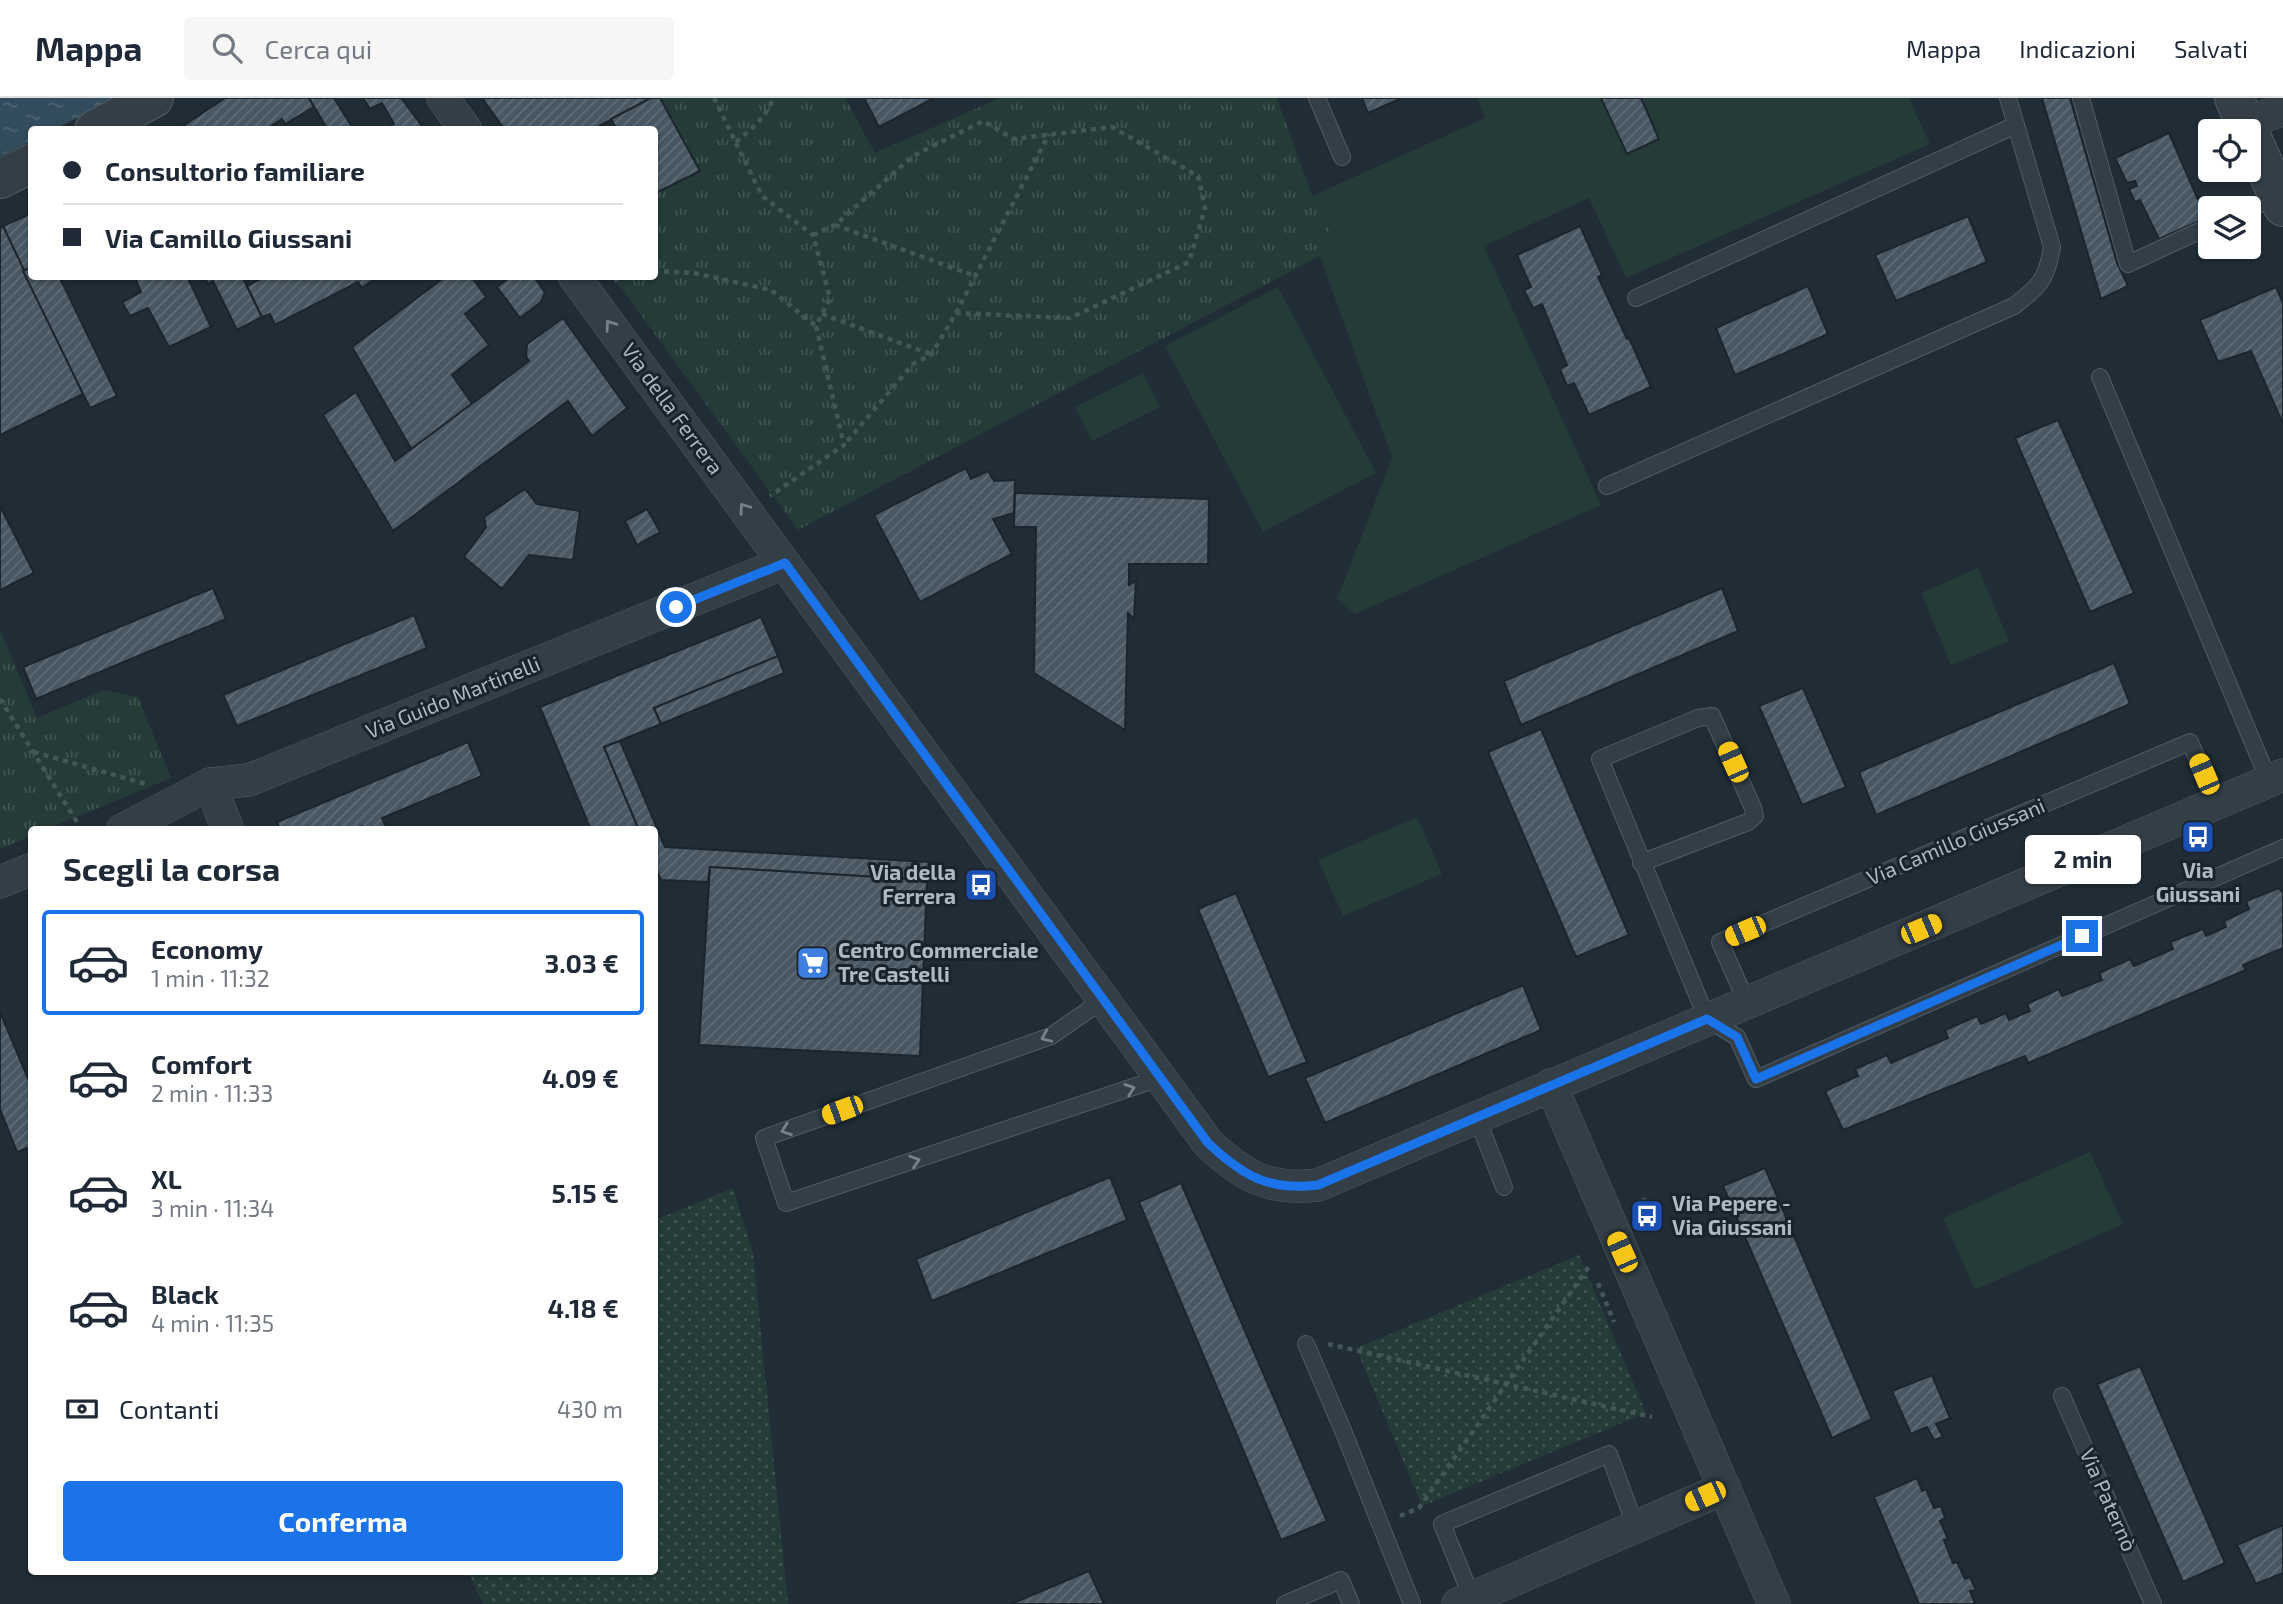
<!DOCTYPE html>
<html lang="it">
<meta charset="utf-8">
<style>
body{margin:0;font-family:"Exo 2",sans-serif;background:#f6f6f7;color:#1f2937;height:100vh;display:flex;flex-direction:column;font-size:26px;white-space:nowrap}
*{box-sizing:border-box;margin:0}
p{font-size:23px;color:#747a83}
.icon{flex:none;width:38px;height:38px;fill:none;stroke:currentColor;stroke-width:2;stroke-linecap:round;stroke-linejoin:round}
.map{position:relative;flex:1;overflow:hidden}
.side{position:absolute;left:28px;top:728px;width:630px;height:749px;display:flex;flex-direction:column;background:#fff;border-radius:7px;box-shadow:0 2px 5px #0004}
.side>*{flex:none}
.banner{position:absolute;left:28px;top:28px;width:630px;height:154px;border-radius:7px;box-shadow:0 2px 5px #0004;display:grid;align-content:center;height:154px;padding:0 35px;background:#fff}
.fabs{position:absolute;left:2198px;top:21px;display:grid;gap:14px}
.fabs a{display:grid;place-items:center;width:63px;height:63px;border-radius:7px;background:#fff;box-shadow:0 2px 5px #0004;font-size:35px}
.end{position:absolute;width:32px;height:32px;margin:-16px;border:9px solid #1a73e8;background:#fff;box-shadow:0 0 0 4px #fff}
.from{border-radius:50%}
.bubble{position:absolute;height:49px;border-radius:7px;background:#fff;box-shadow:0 2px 5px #0004;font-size:23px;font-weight:700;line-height:49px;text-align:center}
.car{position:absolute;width:21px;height:42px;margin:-21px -10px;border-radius:9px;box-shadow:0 0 5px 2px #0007;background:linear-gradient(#f5c518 24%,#345 0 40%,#f5c518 0 76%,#345 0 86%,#f5c518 0)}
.banner b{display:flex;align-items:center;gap:24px;height:66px;font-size:26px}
.banner b+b{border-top:2px solid #e0e1e3}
.banner i{width:18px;height:18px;background:#1f2937}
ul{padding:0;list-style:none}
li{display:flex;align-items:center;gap:21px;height:105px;margin:0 14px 10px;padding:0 21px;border:4px solid transparent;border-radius:7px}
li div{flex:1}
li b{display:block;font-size:26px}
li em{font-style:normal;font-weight:700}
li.active{border-color:#1a73e8}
li>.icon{width:63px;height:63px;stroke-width:1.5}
h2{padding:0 35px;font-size:32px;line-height:84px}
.pay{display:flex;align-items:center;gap:18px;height:77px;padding:0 35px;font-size:26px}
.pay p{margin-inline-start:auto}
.action{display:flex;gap:14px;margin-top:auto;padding:14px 35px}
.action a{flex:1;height:80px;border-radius:7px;background:#1a73e8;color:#fff;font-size:28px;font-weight:700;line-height:80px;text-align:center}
header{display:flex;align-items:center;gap:42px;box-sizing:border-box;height:98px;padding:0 35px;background:#fff;border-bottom:2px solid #e0e1e3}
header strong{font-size:33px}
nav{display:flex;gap:38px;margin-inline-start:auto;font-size:24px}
.search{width:490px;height:63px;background:#f6f6f7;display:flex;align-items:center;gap:18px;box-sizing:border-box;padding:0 24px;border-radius:7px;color:#747a83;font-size:26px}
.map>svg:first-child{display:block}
.grass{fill:url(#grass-dots)}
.park{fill:url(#park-tufts)}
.pitch{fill:#253b38}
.water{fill:url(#water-ripples)}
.building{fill:url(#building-hatch);stroke:#1b252d;stroke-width:2}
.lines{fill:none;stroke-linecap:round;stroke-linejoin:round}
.service-casing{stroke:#515c64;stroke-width:18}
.minor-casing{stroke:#515c64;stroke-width:33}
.tertiary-casing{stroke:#515c64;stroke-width:40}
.path{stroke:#435757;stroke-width:4.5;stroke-dasharray:5 5;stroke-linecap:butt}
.service{stroke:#333e46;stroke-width:16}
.minor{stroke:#333e46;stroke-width:32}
.tertiary{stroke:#333e46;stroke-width:38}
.oneway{stroke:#76828b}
.route{stroke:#1a73e8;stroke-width:9}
.labels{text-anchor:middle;stroke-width:6;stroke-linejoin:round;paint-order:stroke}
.street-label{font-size:21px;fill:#adb9c3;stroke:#19232b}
.poi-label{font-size:21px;font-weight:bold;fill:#adb9c3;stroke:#19232b;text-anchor:start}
</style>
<header>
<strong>Mappa</strong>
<div class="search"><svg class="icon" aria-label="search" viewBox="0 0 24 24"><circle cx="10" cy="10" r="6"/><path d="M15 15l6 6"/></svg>Cerca qui</div>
<nav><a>Mappa</a><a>Indicazioni</a><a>Salvati</a></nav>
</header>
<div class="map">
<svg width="2283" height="1506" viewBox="0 0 2283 1506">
<defs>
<pattern id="grass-dots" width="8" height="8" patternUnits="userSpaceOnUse" patternTransform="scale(1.75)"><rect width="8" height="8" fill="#253b38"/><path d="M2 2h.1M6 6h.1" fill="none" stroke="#425553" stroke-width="1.8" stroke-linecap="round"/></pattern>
<pattern id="park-tufts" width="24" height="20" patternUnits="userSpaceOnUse" patternTransform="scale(1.75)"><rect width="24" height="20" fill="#253b38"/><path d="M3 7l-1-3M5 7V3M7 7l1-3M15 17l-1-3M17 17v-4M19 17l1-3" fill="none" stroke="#425553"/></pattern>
<pattern id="water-ripples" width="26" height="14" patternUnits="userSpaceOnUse" patternTransform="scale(1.75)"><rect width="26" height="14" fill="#334c5d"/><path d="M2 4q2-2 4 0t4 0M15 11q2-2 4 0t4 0" fill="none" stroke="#4e6473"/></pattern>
<pattern id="building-hatch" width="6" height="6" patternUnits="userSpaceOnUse" patternTransform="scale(1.75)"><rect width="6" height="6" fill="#485762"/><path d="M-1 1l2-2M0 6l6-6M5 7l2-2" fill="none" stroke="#606d77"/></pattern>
</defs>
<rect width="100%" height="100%" fill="#202d36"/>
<g class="grass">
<polygon points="733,1090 753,1154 788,1506 483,1506 468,1474 654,1474 655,1122"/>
<polygon points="1579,1157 1646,1315 1422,1408 1356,1250"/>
</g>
<g class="park">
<polygon points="660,0 845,0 875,55 1000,0 1277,0 1312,98 1339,152 1320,158 798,432 613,179 654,178 655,96 699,73"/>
<polygon points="0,532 37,620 103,592 138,599 171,680 47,731 32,732 31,738 0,751"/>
</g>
<g class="pitch">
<polygon points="1477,0 1909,0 1930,46 1626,180 1589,100 1484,148 1601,407 1355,516 1337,501 1392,360 1320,158 1339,152 1312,98 1485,20"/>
<polygon points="1278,189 1376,375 1263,434 1165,248"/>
<polygon points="1143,275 1160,309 1092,343 1075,309"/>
<polygon points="1978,470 2009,543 1951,567 1921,495"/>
<polygon points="1417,719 1442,776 1343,818 1318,762"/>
<polygon points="2090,1054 2123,1126 1975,1192 1943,1120"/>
</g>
<polygon class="water" points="0,0 117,0 55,31 32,32 31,43 0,58"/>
<g class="building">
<polygon points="225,0 309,0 314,9 285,26 282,21 265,32 177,32"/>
<polygon points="309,0 334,0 354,32 328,32"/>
<polygon points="363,0 401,0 425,32 385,32 394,26 382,5 370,11"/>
<polygon points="482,0 651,0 592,32 505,32"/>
<polygon points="651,0 660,0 700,73 654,96 654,32 617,32 611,21"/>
<polygon points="864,0 934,0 879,29"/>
<polygon points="1362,0 1402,0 1368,15"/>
<polygon points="1601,0 1641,0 1659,41 1627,56"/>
<polygon points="2042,0 2070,0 2117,165 2128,188 2101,201"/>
<polygon points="2169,35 2206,120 2159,141 2140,102 2135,104 2129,91 2137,88 2135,83 2127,85 2115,60"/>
<polygon points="32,115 32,169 23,173 3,128"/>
<polygon points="1968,118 1987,164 1896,203 1875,157"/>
<polygon points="3,128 83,296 0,337 0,130"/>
<polygon points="1580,128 1602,177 1598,179 1627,241 1629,240 1651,289 1589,317 1574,285 1567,288 1560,271 1567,267 1542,206 1533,210 1524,192 1531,189 1517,157"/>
<polygon points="32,169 32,178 59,178 117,298 90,310 23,173"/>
<polygon points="134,178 187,178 211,229 169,249 148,210 130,218 122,204 141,194"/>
<polygon points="204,178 242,178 262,219 237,232 213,183 208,186"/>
<polygon points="266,178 378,178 362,190 358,184 275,227 270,216 262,219 247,188"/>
<polygon points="446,178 471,178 486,199 465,216 489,247 452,277 473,307 412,352 352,249"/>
<polygon points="511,178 534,178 545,195 541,204 520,220 497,189"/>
<polygon points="1808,188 1828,236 1735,277 1716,230"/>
<polygon points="2276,189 2283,205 2283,326 2251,253 2218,264 2200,222"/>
<polygon points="563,220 627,310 592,338 568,303 393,433 323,317 356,294 395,363 529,263 526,258 527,246"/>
<polygon points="2058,322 2134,495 2090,514 2015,340"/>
<polygon points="966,370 971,381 988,373 994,383 1015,382 1014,415 993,421 1012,456 920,504 874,417"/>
<polygon points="525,391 537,406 580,413 573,462 529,457 502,491 464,459 486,429 484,419"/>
<polygon points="1015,395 1209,401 1208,466 1129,466 1129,487 1136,483 1134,520 1128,515 1125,632 1034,575 1036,429 1014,429"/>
<polygon points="0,408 34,475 0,492"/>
<polygon points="647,411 660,434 637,447 625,423"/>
<polygon points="213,490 226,521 36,601 23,569"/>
<polygon points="1722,490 1738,533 1521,627 1504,583"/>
<polygon points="414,517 427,550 237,628 223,597"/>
<polygon points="761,519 778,558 654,610 661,626 604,649 639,732 591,732 540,609"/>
<polygon points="778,558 784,575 661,626 654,610"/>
<polygon points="2114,565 2130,606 1876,717 1859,674"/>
<polygon points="1803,590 1846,689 1802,707 1759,608"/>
<polygon points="1541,631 1629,837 1576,859 1488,654"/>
<polygon points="620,643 665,749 929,764 927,782 710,769 708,784 661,782 654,767 654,732 639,732 604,649"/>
<polygon points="468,644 482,678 382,720 387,732 363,732 362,728 353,732 280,732 277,724"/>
<polygon points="710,769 927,782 920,958 699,947"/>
<polygon points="2279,790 2283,795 2283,850 2243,867 2246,872 2028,965 2025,958 1843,1032 1825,993 1858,978 1855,971 1887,957 1891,965 1948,940 1945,932 1977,918 1981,926 2006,915 2009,922 2030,913 2027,906 2059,891 2062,898 2102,882 2099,875 2130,861 2134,868 2173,851 2170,844 2203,831 2206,838 2226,829 2224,823 2249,811 2246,803"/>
<polygon points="1236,795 1307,964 1268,979 1198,811"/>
<polygon points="1523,887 1541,932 1325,1025 1305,980"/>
<polygon points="0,914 32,990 32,1048 17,1054 0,1011"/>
<polygon points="1765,1070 1872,1321 1832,1340 1723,1088"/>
<polygon points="1110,1079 1127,1122 932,1203 916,1161"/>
<polygon points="1181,1085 1327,1423 1281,1442 1139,1104"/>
<polygon points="2140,1268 2225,1465 2183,1484 2097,1286"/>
<polygon points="1932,1277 1950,1320 1936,1326 1943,1339 1934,1342 1927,1329 1911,1336 1892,1293"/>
<polygon points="1917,1380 1922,1393 1926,1391 1934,1410 1941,1408 1945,1420 1940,1423 1948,1441 1944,1442 1953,1465 1957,1464 1965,1481 1970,1479 1976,1492 1970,1493 1975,1506 1919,1506 1874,1399"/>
<polygon points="2283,1427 2283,1475 2256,1486 2237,1447"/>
<polygon points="1089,1473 1104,1506 1011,1506"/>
</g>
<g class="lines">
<defs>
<g id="service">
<polyline points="1317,0 1342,59"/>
<polyline points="2081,0 2128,166 2210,128"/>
<polyline points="2249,111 2278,98"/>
<polyline points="1636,200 2016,27"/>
<polyline points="2100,279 2269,683"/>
<path d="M1607 388 2014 208C2039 189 2047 181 2052 149L2008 0"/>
<polyline points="1641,765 1748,724 1755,718 1753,710 1712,618 1698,620 1600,661 1707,921 1737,939 1756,981 2283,750"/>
<polyline points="1103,902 1051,938 764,1040 786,1105 1160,980"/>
<polyline points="1747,905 1720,844 2190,644 2217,706"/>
<polyline points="1477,1020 1504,1089"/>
<polyline points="1306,1246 1344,1335 1412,1506"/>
<polyline points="2062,1298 2153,1506"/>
<polyline points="1472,1500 1442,1426 1609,1356 1636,1430"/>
<polyline points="1285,1506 1341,1482 1351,1506"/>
</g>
<g id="minor">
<polyline points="443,0 466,32"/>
<polyline points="2246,26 2283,11"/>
<path d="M574 178 1208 1045C1243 1078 1269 1093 1318 1087L2283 677"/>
<polyline points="210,686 228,732"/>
<polyline points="122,732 210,686 249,682 784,465"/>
<polyline points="0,784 32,771"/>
<polyline points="1551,987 1774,1506"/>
<polyline points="1458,1506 1725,1390"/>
</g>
<g id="tertiary">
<polyline points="2234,0 2283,109"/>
<polyline points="94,32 154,0"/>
<polyline points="0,81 32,65"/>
</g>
</defs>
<use href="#service" class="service-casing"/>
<use href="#minor" class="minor-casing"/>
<use href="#tertiary" class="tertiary-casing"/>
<g class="path">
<polyline points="714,0 762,98 813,137 830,200 816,228 844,347 770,398"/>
<path d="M736 44C751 31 767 19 773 0"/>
<polyline points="835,127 975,178"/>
<polyline points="813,137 835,127 913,58 983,23 1014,41 1112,29 1198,78 1205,110 1189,164 1070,220 956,215 931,257 913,266 844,347"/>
<polyline points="654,173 694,175 771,192 816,228"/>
<polyline points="614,183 622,178"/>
<polyline points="956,215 1049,36"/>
<polyline points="822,216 930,256"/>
<polyline points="0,601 77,724"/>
<polyline points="34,654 146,686"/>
<polyline points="1643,1100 1655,1127"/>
<polyline points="1598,1185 1614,1224"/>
<polyline points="1328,1246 1652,1319"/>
<polyline points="1400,1418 1419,1410 1590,1167"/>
</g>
<use href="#service" class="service"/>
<use href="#minor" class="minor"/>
<use href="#tertiary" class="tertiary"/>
</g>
<defs><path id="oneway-chevron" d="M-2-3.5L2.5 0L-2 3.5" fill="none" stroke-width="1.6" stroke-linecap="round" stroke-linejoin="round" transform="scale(1.75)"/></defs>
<g class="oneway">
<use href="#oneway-chevron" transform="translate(610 227) rotate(-126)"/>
<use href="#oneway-chevron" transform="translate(744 410) rotate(-126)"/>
<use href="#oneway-chevron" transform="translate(1046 939) rotate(156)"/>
<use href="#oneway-chevron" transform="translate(1130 991) rotate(-19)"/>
<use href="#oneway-chevron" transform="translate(786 1032) rotate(160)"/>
<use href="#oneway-chevron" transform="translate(915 1063) rotate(-18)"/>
</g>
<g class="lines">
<path class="route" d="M676 509 785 465 1208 1045C1243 1078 1269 1093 1318 1087L1707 921 1737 939 1756 981 2082 838"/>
</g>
<defs>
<symbol id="bus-square" viewBox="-11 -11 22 22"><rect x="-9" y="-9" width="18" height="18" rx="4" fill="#1a4fb4" stroke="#19232b"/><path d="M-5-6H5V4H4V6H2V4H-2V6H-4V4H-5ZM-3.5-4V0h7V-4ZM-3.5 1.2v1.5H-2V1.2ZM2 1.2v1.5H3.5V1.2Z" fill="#fff"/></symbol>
<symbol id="supermarket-square" viewBox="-11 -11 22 22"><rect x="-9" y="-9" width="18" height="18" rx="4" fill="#3f7fe0" stroke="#19232b"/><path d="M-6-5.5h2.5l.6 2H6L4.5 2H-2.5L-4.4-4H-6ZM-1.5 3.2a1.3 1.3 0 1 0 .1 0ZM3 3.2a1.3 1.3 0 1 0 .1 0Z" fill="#fff"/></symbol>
</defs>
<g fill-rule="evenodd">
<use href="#bus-square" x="2179" y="720" width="38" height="38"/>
<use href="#bus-square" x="962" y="768" width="38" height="38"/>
<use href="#supermarket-square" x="794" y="846" width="38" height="38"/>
<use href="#bus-square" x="1628" y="1099" width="38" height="38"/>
</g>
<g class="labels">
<g class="street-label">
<text transform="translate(672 311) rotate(54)" y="7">Via della Ferrera</text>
<text transform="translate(453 600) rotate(-22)" y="7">Via Guido Martinelli</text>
<text transform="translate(1956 744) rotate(-23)" y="7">Via Camillo Giussani</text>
<text transform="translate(2108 1402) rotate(66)" y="7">Via Paternò</text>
</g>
<g class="poi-label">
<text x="2198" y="780" text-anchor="middle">Via<tspan x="2198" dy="24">Giussani</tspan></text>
<text x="956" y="782" text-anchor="end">Via della<tspan x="956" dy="24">Ferrera</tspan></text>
<text x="838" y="860">Centro Commerciale<tspan x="838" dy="24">Tre Castelli</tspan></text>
<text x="1672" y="1113">Via Pepere -<tspan x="1672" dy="24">Via Giussani</tspan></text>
</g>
</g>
</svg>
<div class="fabs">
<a><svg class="icon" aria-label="locate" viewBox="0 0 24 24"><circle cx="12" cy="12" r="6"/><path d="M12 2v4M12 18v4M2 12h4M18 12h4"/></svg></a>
<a><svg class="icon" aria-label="layers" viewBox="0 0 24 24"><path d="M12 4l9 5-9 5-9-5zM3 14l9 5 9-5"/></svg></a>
</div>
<i class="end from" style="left:676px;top:509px"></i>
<i class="end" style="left:2082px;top:838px"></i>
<div class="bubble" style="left:2025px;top:737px;width:116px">2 min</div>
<i class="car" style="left:1733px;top:664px;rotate:336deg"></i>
<i class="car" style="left:2204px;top:676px;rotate:337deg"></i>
<i class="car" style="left:1921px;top:831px;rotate:67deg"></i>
<i class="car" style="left:1745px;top:833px;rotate:247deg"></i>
<i class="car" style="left:842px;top:1012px;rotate:250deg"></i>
<i class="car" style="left:1622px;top:1154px;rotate:336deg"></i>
<i class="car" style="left:1705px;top:1398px;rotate:246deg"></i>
<div class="banner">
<b><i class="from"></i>Consultorio familiare</b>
<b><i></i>Via Camillo Giussani</b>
</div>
<section class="side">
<h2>Scegli la corsa</h2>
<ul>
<li class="active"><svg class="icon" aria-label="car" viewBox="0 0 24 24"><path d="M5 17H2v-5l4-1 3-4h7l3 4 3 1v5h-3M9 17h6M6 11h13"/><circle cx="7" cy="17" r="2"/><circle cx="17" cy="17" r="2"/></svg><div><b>Economy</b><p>1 min · 11:32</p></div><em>3.03 €</em></li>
<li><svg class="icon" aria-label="car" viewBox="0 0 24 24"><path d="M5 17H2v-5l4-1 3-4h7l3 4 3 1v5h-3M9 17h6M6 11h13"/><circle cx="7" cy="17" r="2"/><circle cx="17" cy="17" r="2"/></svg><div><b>Comfort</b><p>2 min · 11:33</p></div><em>4.09 €</em></li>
<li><svg class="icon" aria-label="car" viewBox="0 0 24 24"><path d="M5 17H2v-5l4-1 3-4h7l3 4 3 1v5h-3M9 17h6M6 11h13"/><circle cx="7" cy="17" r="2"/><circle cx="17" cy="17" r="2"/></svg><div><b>XL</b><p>3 min · 11:34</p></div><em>5.15 €</em></li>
<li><svg class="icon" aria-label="car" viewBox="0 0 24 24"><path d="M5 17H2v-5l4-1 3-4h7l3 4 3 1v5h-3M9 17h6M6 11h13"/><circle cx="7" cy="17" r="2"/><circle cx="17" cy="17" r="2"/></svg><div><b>Black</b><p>4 min · 11:35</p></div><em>4.18 €</em></li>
</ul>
<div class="pay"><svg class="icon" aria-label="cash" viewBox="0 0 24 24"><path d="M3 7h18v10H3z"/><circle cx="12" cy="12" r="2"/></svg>Contanti<p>430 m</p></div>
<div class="action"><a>Conferma</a></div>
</section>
</div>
